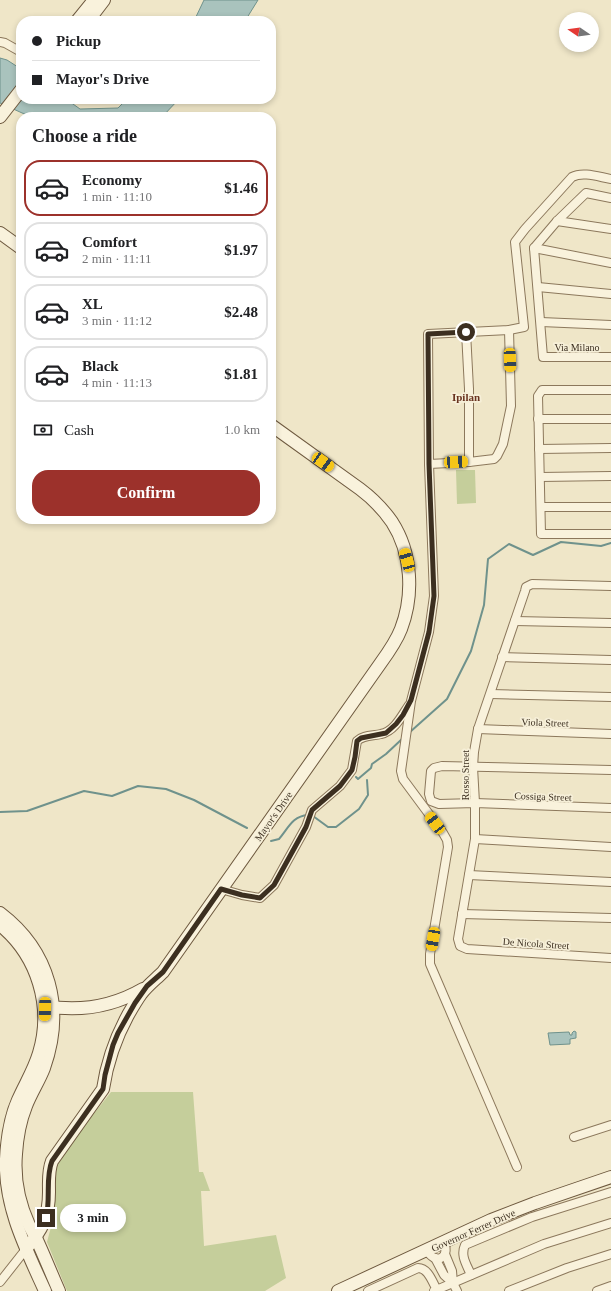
<!DOCTYPE html>
<meta charset="utf-8">
<style>
body{margin:0;font-family:Georgia,serif;background:#f2f2f2;color:#202124;height:100vh;display:flex;flex-direction:column;font-size:15px;white-space:nowrap}
*{box-sizing:border-box;margin:0}
p{font-size:13px;color:#757577}
.icon{flex:none;width:22px;height:22px;fill:none;stroke:currentColor;stroke-width:2;stroke-linecap:round;stroke-linejoin:round}
.map{position:relative;flex:1;overflow:hidden}
.side{position:absolute;left:16px;top:112px;width:260px;height:412px;display:flex;flex-direction:column;background:#fff;border-radius:16px;box-shadow:0 2px 6px #0003}
.side>*{flex:none}
.top-card{position:absolute;left:16px;top:16px;width:260px;height:88px;border-radius:16px;box-shadow:0 2px 6px #0003;display:grid;align-content:center;height:88px;padding:0 16px;background:#fff}
.needle{width:26px;rotate:283deg}
.fabs{position:absolute;left:559px;top:12px;display:grid;gap:8px}
.fabs a{display:grid;place-items:center;width:40px;height:40px;border-radius:50%;background:#fff;box-shadow:0 2px 6px #0003;font-size:20px}
.end{position:absolute;width:18px;height:18px;margin:-9px;border:5px solid #3c2f20;background:#fff;box-shadow:0 0 0 2px #fff}
.from{border-radius:50%}
.bubble{position:absolute;height:28px;border-radius:14px;background:#fff;box-shadow:0 2px 6px #0003;font-size:13px;font-weight:700;line-height:28px;text-align:center}
.car{position:absolute;width:12px;height:24px;margin:-12px -6px;border-radius:5px;box-shadow:0 0 3px 1px #0007;background:linear-gradient(#f5c518 24%,#345 0 40%,#f5c518 0 76%,#345 0 86%,#f5c518 0)}
.top-card b{display:flex;align-items:center;gap:14px;height:38px;font-size:15px}
.top-card b+b{border-top:1px solid #e0e0e0}
.top-card i{width:10px;height:10px;background:#202124}
ul{padding:0;list-style:none}
li{display:flex;align-items:center;gap:12px;height:56px;margin:0 8px 6px;padding:0 8px;border:2px solid #e0e0e0;border-radius:16px}
li div{flex:1}
li b{display:block;font-size:15px}
li em{font-style:normal;font-weight:700}
li.active{border-color:#9c312b}
li>.icon{width:36px;height:36px;stroke-width:1.5}
h2{padding:0 16px;font-size:18px;line-height:48px}
.pay{display:flex;align-items:center;gap:10px;height:44px;padding:0 16px;font-size:15px}
.pay p{margin-inline-start:auto}
.primary-button{display:flex;gap:8px;margin-top:auto;padding:8px 16px}
.primary-button a{flex:1;height:46px;border-radius:16px;background:#9c312b;color:#fff;font-size:16px;font-weight:700;line-height:46px;text-align:center}
.map>svg:first-child{display:block}
.green{fill:#c5ce9b}
.water{fill:#a9c3bd;stroke:#6f928c}
.lines{fill:none;stroke-linecap:round;stroke-linejoin:round}
.stream{stroke:#6f928c;stroke-width:2}
.street-casing{stroke:#8c785c;stroke-width:10}
.secondary-casing{stroke:#6e593f;stroke-width:14}
.street{stroke:#f9f2dc;stroke-width:8}
.secondary{stroke:#f9f2dc;stroke-width:12}
.route{stroke:#3c2f20;stroke-width:5}
.labels{text-anchor:middle;stroke-width:3.5;stroke-linejoin:round;paint-order:stroke}
.street-label{font-size:10px;fill:#3c2f20;stroke:#f6efd8}
.neighbourhood-label{font-size:11px;font-weight:bold;fill:#69331f;stroke:#f6efd8}
</style>
<div class="map">
<svg width="611" height="1291" viewBox="0 0 611 1291">
<rect width="100%" height="100%" fill="#efe6c8"/>
<g class="green">
<polygon points="456,470 475,470 476,503 457,504"/>
<polygon points="111,1092 193,1092 199,1172 203,1172 210,1191 201,1191 204,1246 276,1235 286,1278 265,1291 67,1291 47,1242 55,1212 54,1164"/>
</g>
<g class="water">
<polygon points="204,0 258,0 245,21 194,21"/>
<polygon points="0,58 7,60 21,69 21,99 66,99 80,109 118,108 127,99 179,99 162,117 31,117 0,103"/>
<polygon points="574,1031 576,1032 576,1038 570,1039 570,1044 550,1045 548,1033 569,1032 570,1035 572,1035 572,1033"/>
</g>
<g class="lines">
<g class="stream">
<polyline points="410,732 447,699 471,651 484,605 488,559 509,544 533,555 561,542 601,546 611,543"/>
<polyline points="356,777 358,779 371,768 372,764 386,754 402,739"/>
<polyline points="0,812 27,811 84,791 112,796 138,786 166,789 194,800 247,828"/>
<polyline points="313,816 328,827 336,827 359,809 368,795 367,780"/>
<path d="M271 841 279 839C288 829 292 816 308 815"/>
</g>
<defs>
<g id="street">
<polyline points="0,42 5,43 21,52"/>
<polyline points="611,198 586,193 557,221 534,248 543,357 611,357"/>
<polyline points="557,221 611,229"/>
<polyline points="534,248 611,263"/>
<polyline points="538,287 611,294"/>
<polyline points="541,322 611,325"/>
<polyline points="466,332 469,389 469,462"/>
<polyline points="611,390 542,390 538,396 541,534 611,534"/>
<polyline points="538,419 611,419"/>
<polyline points="539,449 611,448"/>
<polyline points="429,464 469,462 494,459 497,456 503,444 511,406 509,330"/>
<polyline points="540,477 611,476"/>
<polyline points="541,507 611,507"/>
<polyline points="611,586 532,584 526,587 525,591 478,729 474,752 473,767 475,803 475,839 458,939 460,946 467,949 611,958"/>
<polyline points="515,621 611,623"/>
<polyline points="502,657 611,660"/>
<polyline points="491,694 611,697"/>
<polyline points="478,729 611,734"/>
<polyline points="611,770 442,766 434,768 431,771 429,794 431,801 439,804 475,803 611,808"/>
<polyline points="475,839 611,847"/>
<polyline points="469,875 611,882"/>
<path d="M221 889 242 895 260 898 274 885 306 827 312 810 340 786 352 770 357 741C363 735 373 736 381 734 395 731 402 715 409 705"/>
<polyline points="462,914 611,918"/>
<polyline points="574,1137 611,1125"/>
<path d="M517 1167 430 964V954L448 847 447 840 443 833 403 779 401 771 411 701 429 632 434 596 429 464 428 334 509 330 524 327 515 242 525 229 572 177C583 171 599 177 611 179"/>
<path d="M427 1250C434 1265 451 1259 444 1242"/>
<polyline points="445,1254 452,1271 453,1283 457,1291"/>
<polyline points="435,1258 444,1275 453,1283"/>
<path d="M471 1275C467 1265 460 1256 465 1245L532 1217 611 1192"/>
<polyline points="0,1282 26,1249"/>
<path d="M368 1291 418 1268C428 1268 432 1281 437 1290"/>
<polyline points="434,1291 544,1244 611,1223"/>
<polyline points="509,1291 567,1268 611,1254"/>
<polyline points="597,1291 611,1286"/>
</g>
<g id="secondary">
<polyline points="77,21 94,0"/>
<polyline points="88,21 104,0"/>
<polyline points="0,117 21,90"/>
<polyline points="0,233 21,248"/>
<path d="M0 913C50 951 65 1009 44 1068 39 1081 31 1093 26 1106 20 1121 17 1138 16 1154 14 1177 19 1203 29 1225 31 1229 34 1234 36 1238 44 1255 51 1273 59 1291"/>
<path d="M0 925C38 956 53 1007 39 1053 34 1070 25 1084 18 1100 10 1118 7 1139 6 1159 4 1206 26 1249 45 1291"/>
<path d="M45 1006C80 1012 112 1007 143 989"/>
<path d="M26 1249C42 1230 49 1217 49 1192 49 1182 48 1171 52 1161L103 1089C107 1062 115 1039 128 1015 132 1008 136 1001 141 994 147 986 156 979 163 972L380 664C388 653 396 642 401 629 414 595 412 553 392 522 383 509 372 498 360 489L271 425"/>
<polyline points="338,1291 491,1220 535,1203 611,1177"/>
</g>
</defs>
<use href="#street" class="street-casing"/>
<use href="#secondary" class="secondary-casing"/>
<use href="#street" class="street"/>
<use href="#secondary" class="secondary"/>
</g>
<g class="lines">
<path class="route" d="M46 1218C51 1199 45 1178 52 1161L103 1089 105 1075 113 1045 118 1033 135 1003 147 986 163 972 221 889 242 895 260 898 274 885 306 827 312 810 340 786 352 770 355 757 357 741 361 738 386 733 396 724 403 715 411 700 429 632 434 596 429 464 428 334 466 332"/>
</g>
<g class="labels">
<g class="street-label">
<text x="577" y="351">Via Milano</text>
<text transform="translate(545 722) rotate(2)" y="4">Viola Street</text>
<text transform="translate(465 775) rotate(-90)" y="4">Rosso Street</text>
<text transform="translate(543 796) rotate(2)" y="4">Cossiga Street</text>
<text transform="translate(273 816) rotate(-55)" y="4">Mayor's Drive</text>
<text transform="translate(536 943) rotate(4)" y="4">De Nicola Street</text>
<text transform="translate(473 1230) rotate(-24)" y="4">Governor Ferrer Drive</text>
</g>
<g class="neighbourhood-label">
<text x="466" y="401">Ipilan</text>
</g>
</g>
</svg>
<div class="fabs">
<a><svg class="needle" viewBox="-14 -14 28 28"><path d="M0-13l5 13h-10z" fill="#e53935"/><path d="M0 13l5-13h-10z" fill="#757577"/></svg></a>
</div>
<i class="end from" style="left:466px;top:332px"></i>
<i class="end" style="left:46px;top:1218px"></i>
<div class="bubble" style="left:60px;top:1204px;width:66px">3 min</div>
<i class="car" style="left:510px;top:360px;rotate:178deg"></i>
<i class="car" style="left:323px;top:462px;rotate:125deg"></i>
<i class="car" style="left:456px;top:462px;rotate:87deg"></i>
<i class="car" style="left:407px;top:560px;rotate:344deg"></i>
<i class="car" style="left:435px;top:823px;rotate:323deg"></i>
<i class="car" style="left:433px;top:939px;rotate:190deg"></i>
<i class="car" style="left:45px;top:1009px;rotate:181deg"></i>
<div class="top-card">
<b><i class="from"></i>Pickup</b>
<b><i></i>Mayor's Drive</b>
</div>
<section class="side">
<h2>Choose a ride</h2>
<ul>
<li class="active"><svg class="icon" aria-label="car" viewBox="0 0 24 24"><path d="M5 17H2v-5l4-1 3-4h7l3 4 3 1v5h-3M9 17h6M6 11h13"/><circle cx="7" cy="17" r="2"/><circle cx="17" cy="17" r="2"/></svg><div><b>Economy</b><p>1 min · 11:10</p></div><em>$1.46</em></li>
<li><svg class="icon" aria-label="car" viewBox="0 0 24 24"><path d="M5 17H2v-5l4-1 3-4h7l3 4 3 1v5h-3M9 17h6M6 11h13"/><circle cx="7" cy="17" r="2"/><circle cx="17" cy="17" r="2"/></svg><div><b>Comfort</b><p>2 min · 11:11</p></div><em>$1.97</em></li>
<li><svg class="icon" aria-label="car" viewBox="0 0 24 24"><path d="M5 17H2v-5l4-1 3-4h7l3 4 3 1v5h-3M9 17h6M6 11h13"/><circle cx="7" cy="17" r="2"/><circle cx="17" cy="17" r="2"/></svg><div><b>XL</b><p>3 min · 11:12</p></div><em>$2.48</em></li>
<li><svg class="icon" aria-label="car" viewBox="0 0 24 24"><path d="M5 17H2v-5l4-1 3-4h7l3 4 3 1v5h-3M9 17h6M6 11h13"/><circle cx="7" cy="17" r="2"/><circle cx="17" cy="17" r="2"/></svg><div><b>Black</b><p>4 min · 11:13</p></div><em>$1.81</em></li>
</ul>
<div class="pay"><svg class="icon" aria-label="cash" viewBox="0 0 24 24"><path d="M3 7h18v10H3z"/><circle cx="12" cy="12" r="2"/></svg>Cash<p>1.0 km</p></div>
<div class="primary-button"><a>Confirm</a></div>
</section>
</div>
